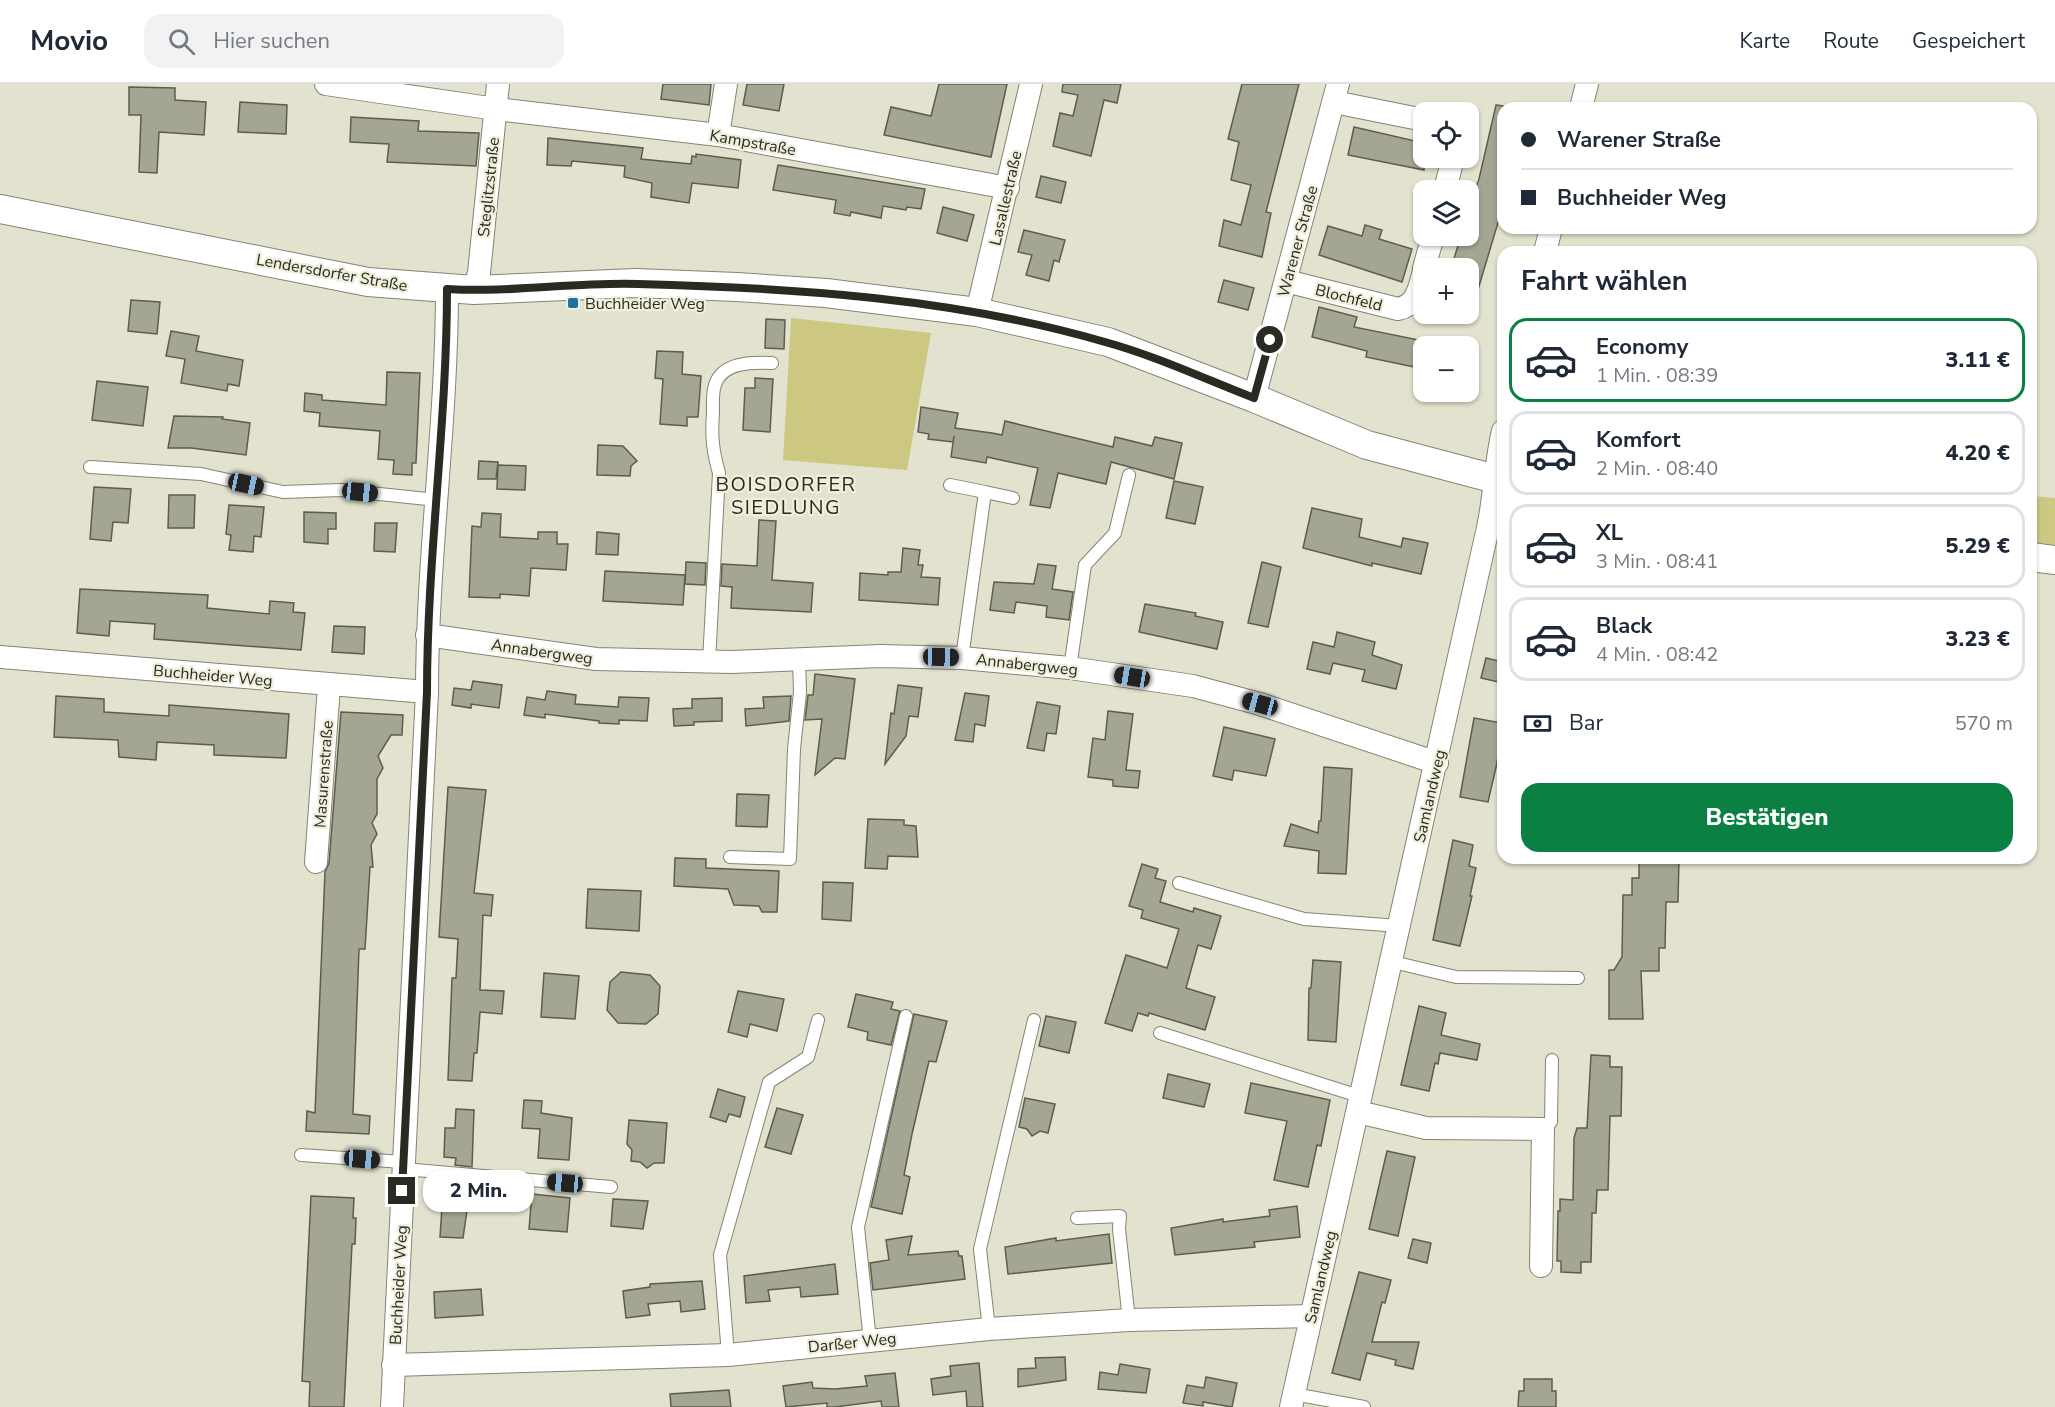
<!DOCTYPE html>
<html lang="de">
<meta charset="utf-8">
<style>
body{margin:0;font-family:"Nunito Sans",sans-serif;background:#f2f2f3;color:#1f2937;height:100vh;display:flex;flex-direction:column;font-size:22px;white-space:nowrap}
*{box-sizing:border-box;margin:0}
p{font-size:20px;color:#747a83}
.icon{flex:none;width:33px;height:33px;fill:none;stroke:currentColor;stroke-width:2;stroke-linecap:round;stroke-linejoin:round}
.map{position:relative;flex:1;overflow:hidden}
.details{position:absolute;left:1497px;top:162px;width:540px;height:618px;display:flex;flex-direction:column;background:#fff;border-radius:18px;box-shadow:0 2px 4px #0004}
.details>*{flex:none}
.top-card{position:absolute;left:1497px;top:18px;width:540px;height:132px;border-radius:18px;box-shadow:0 2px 4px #0004;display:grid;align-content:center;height:132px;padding:0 24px;background:#fff}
.fabs{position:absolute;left:1413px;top:18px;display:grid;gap:12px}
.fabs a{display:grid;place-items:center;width:66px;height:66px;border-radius:12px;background:#fff;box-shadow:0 2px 4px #0004;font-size:30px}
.end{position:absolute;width:27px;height:27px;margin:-14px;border:8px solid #2a2a23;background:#fff;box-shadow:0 0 0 3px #fff}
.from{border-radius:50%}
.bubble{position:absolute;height:42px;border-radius:18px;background:#fff;box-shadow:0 2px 4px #0004;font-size:20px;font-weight:800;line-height:42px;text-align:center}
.car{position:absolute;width:18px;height:36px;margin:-18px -9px;border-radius:8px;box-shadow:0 0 4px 2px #0007;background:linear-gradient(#222 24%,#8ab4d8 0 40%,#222 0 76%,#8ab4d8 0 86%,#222 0)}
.top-card b{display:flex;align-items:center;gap:21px;height:57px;font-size:22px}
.top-card b+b{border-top:2px solid #e0e1e3}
.top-card i{width:15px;height:15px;background:#1f2937}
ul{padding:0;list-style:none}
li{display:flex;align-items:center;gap:18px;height:84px;margin:0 12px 9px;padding:0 12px;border:3px solid #e0e1e3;border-radius:18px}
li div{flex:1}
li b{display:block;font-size:22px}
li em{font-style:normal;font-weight:800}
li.current{border-color:#0b8043}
li>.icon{width:54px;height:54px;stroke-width:1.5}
h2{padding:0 24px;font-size:27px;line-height:72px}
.pay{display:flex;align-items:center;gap:15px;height:66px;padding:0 24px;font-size:22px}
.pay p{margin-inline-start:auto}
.cta{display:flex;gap:12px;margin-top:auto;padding:12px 24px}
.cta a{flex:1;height:69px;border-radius:18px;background:#0b8043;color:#fff;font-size:24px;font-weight:800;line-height:69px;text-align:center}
header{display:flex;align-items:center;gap:36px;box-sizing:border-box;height:84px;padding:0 30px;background:#fff;border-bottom:2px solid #e0e1e3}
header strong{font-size:28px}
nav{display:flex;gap:33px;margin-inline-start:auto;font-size:21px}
.search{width:420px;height:54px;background:#f2f2f3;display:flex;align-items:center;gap:15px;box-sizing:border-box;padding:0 21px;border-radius:18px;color:#747a83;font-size:22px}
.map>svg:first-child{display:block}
.green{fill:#ccc882}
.building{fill:#a5a593;stroke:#5d5d4d;stroke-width:1.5}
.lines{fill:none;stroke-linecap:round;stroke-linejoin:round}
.service-casing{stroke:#858473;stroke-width:14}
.minor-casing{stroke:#858473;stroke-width:24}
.tertiary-casing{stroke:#858473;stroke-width:30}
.service{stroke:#fff;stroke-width:12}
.minor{stroke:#fff;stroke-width:22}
.tertiary{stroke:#fff;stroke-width:28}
.route{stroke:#2a2a23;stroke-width:8}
.poi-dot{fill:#1b71a1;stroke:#efefdc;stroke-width:2}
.labels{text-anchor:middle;stroke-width:4.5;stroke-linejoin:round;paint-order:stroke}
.street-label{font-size:16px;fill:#2a2a23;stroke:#efefdc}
.poi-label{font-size:16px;fill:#2a2a23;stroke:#efefdc;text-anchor:start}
.quarter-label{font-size:20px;letter-spacing:1.5px;fill:#2a2a23;stroke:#efefdc}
</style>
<header>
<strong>Movio</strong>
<div class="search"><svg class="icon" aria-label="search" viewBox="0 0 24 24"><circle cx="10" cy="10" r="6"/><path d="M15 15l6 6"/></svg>Hier suchen</div>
<nav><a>Karte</a><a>Route</a><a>Gespeichert</a></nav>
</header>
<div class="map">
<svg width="2055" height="1323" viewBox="0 0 2055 1323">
<rect width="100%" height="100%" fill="#e2e2cf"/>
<g class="green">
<polygon points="791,234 931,249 907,386 783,376"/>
<polygon points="2031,412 2055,414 2055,461 2031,458"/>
</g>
<g class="building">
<polygon points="663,0 711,0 709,21 661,15"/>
<polygon points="747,0 784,0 779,27 743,21"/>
<polygon points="939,0 1007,0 991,73 884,51 891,23 931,32"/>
<polygon points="1063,0 1121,0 1117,19 1104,16 1091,72 1053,62 1060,29 1073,32 1078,11 1062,8"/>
<polygon points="1242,0 1299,0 1266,128 1271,129 1262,173 1219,162 1224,136 1241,141 1251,101 1231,96 1239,58 1228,55"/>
<polygon points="129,3 175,4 175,16 206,18 204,51 159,48 157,89 139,88 141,31 129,31"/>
<polygon points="240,18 287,21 286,50 238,48"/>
<polygon points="1496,21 1503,22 1503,122 1473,222 1468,222 1468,184 1452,181 1461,152 1468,152 1468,127 1479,95"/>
<polygon points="351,33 419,37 418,47 479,49 476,82 387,78 389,60 350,58"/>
<polygon points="1354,43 1424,59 1424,86 1348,71"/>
<polygon points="548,54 643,64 641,75 691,80 692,72 696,73 696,70 741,76 738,104 692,99 689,119 651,113 652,99 624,93 625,82 572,77 571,82 547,81"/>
<polygon points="778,81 925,105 921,125 907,123 906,126 883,122 881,134 851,128 850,132 834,129 836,116 773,106"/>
<polygon points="1041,92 1066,98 1061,119 1036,113"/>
<polygon points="943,123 974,131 967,157 937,149"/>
<polygon points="1365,141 1382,146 1379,155 1412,165 1402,198 1319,171 1328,142 1362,152"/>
<polygon points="1024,146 1065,156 1059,178 1054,176 1049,197 1026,191 1032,171 1018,168"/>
<polygon points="1224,196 1254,204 1248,226 1218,218"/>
<polygon points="131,216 160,218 157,250 128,247"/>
<polygon points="1319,223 1357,233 1354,243 1424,257 1424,285 1366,273 1367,267 1312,253"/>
<polygon points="766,235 785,236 784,265 765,264"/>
<polygon points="171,247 199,252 196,267 243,276 239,302 228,300 227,307 181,299 185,275 166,272"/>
<polygon points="657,267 683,268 682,290 701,292 698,333 687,333 687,342 660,340 663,295 655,294"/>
<polygon points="387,288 420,289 416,379 412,379 412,391 393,390 394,376 378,375 380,347 319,342 320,329 304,327 305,309 322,311 322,316 386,321"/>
<polygon points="755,294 773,295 770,348 743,346 745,304 755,304"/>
<polygon points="97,297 148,303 143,342 92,336"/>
<polygon points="921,323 958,329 955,344 992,349 1002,351 1005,337 1113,363 1115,353 1152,362 1155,353 1182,359 1174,395 1111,378 1106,400 1058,389 1050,424 1030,421 1038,384 987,373 986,379 951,373 954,352 953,358 928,355 929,350 918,348"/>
<polygon points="174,332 223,333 222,335 250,339 246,371 191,364 168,364"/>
<polygon points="598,361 623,362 637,377 631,382 630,392 597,391"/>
<polygon points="479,377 498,378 496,395 478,395"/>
<polygon points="498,381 526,382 525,406 497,405"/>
<polygon points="1174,397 1203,403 1195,440 1166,434"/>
<polygon points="94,403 131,405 128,439 113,438 111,457 90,455"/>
<polygon points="169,411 195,411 194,444 168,444"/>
<polygon points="229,421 264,423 261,453 254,452 253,468 229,466 231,451 226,450"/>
<polygon points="1312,424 1362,435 1359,453 1401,463 1403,454 1428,459 1421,490 1372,479 1372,482 1303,464"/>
<polygon points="304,428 336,429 336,445 328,445 328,460 304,458"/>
<polygon points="482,429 501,430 500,453 538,455 538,448 557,448 557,460 568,460 566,486 531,484 529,512 500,510 500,514 469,513 472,442 481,443"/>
<polygon points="759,436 776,437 772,496 813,499 811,528 731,524 732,503 721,502 722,480 757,482"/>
<polygon points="375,439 397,439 395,468 374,467"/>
<polygon points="597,448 619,450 618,471 596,470"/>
<polygon points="903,464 920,466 918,481 923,481 921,493 940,494 938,521 859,516 860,489 888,491 888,488 901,488"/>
<polygon points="686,478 706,479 705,501 685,500"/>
<polygon points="1262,478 1281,483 1268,543 1248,539"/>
<polygon points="1038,480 1056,482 1052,505 1073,508 1069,536 1046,533 1047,522 1016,518 1014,529 990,526 994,498 1034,500"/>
<polygon points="605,487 685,491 683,521 603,517"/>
<polygon points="80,505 208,511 207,524 269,530 270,517 294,519 293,528 305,529 301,566 154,555 155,540 110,537 109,552 77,549"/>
<polygon points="1145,520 1196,529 1195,532 1223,538 1217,565 1139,548"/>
<polygon points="334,542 365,543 364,570 332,568"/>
<polygon points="1337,548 1375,558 1372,571 1402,581 1396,605 1362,597 1365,586 1333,579 1330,590 1307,585 1313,558 1334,563"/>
<polygon points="1486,574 1503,578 1503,599 1481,594"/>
<polygon points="815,590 855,595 845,675 835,674 815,691 822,635 805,636 808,611 813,611"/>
<polygon points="473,597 502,601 499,624 471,620 471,624 452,621 454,604 471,606"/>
<polygon points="898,601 922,604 918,633 909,632 906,652 885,680 891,629 894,630"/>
<polygon points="547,607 576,611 575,620 618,623 619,613 649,614 647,637 619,636 619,640 599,639 599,637 545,630 545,634 524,631 527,613 545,616"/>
<polygon points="965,609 989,612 985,642 975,640 973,658 955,656"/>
<polygon points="56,612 104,615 104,628 169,632 169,621 289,630 286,674 214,671 214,661 157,658 156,676 119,673 118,656 54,653"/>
<polygon points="791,612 789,637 746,642 745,625 764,624 763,613"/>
<polygon points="722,614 722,637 694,638 694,641 674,642 673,625 692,624 692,615"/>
<polygon points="1037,618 1060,622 1056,650 1047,649 1044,667 1027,664"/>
<polygon points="1108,627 1133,630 1126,686 1140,687 1138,704 1113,702 1113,696 1088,693 1093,654 1105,656"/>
<polygon points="341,628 403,631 402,651 391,651 378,672 383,684 377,695 377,730 372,739 377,750 371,761 373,783 370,783 365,865 359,865 353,1030 370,1032 369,1050 306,1047 307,1027 315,1029 325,788 329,779"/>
<polygon points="1474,634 1502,639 1497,679 1488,718 1460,713"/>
<polygon points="1224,643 1275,655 1266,692 1234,686 1232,696 1213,692"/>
<polygon points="1324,683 1352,685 1346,790 1318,789 1319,767 1284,762 1291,740 1318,749 1319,737 1321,737"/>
<polygon points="448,703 486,706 474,809 493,811 491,832 483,831 480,906 504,907 502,930 480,928 477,969 474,969 472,997 448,996 452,894 456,894 458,855 439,853"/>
<polygon points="737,710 769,711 767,743 736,742"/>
<polygon points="868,735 904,736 904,741 916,742 918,773 888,772 887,785 865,784"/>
<polygon points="1453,756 1473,761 1469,782 1476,784 1470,812 1472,812 1460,862 1433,856"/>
<polygon points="675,774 706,775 706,784 779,787 777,828 762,828 759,822 734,821 728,805 674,802"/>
<polygon points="1639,774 1679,774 1678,818 1666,818 1665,864 1659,864 1659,887 1641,887 1643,935 1609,935 1609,886 1614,886 1622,873 1623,811 1632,811 1632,794 1639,794"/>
<polygon points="1142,780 1158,785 1155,794 1166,797 1160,818 1193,828 1194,824 1221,832 1211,865 1198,861 1186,904 1215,913 1205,946 1149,929 1148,932 1138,929 1132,947 1105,939 1126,871 1167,884 1179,845 1141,834 1143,826 1129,822"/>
<polygon points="823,798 853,799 851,837 822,835"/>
<polygon points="588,805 641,807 639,847 586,844"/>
<polygon points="1313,876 1341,878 1336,958 1308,956 1309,904 1311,904"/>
<polygon points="621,888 650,891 660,902 658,930 646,940 618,939 607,926 610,898"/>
<polygon points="544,889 579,892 575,935 541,933"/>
<polygon points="738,907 784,915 777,947 750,940 747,953 728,948"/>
<polygon points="856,910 893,918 891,925 900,927 891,961 867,956 868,948 848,943"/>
<polygon points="1419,922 1446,929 1441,951 1480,960 1477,976 1440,969 1438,980 1435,979 1429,1007 1401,1001"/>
<polygon points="914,930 947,937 936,978 929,977 912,1050 904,1091 910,1093 902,1130 871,1123"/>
<polygon points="1046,932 1076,938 1069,969 1039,962"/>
<polygon points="1591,971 1610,972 1610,983 1622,983 1621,1032 1610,1032 1608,1106 1597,1106 1596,1129 1592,1129 1591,1178 1581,1178 1581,1189 1561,1188 1561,1177 1557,1177 1558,1127 1560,1127 1560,1115 1573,1116 1574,1054 1577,1044 1587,1044"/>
<polygon points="1168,990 1210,1000 1204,1023 1163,1014"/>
<polygon points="1251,999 1330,1016 1321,1062 1317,1061 1308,1103 1274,1096 1287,1037 1245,1029"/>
<polygon points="718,1005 745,1013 740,1033 729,1030 726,1038 710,1033"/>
<polygon points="1025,1014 1055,1020 1048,1049 1040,1047 1032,1052 1027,1045 1019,1043"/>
<polygon points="524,1016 542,1017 541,1029 572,1034 569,1076 538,1074 540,1045 522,1044"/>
<polygon points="777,1024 803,1031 791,1070 765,1063"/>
<polygon points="456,1025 474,1026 472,1083 455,1081 456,1074 444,1073 445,1044 455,1044"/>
<polygon points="629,1036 667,1039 664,1079 654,1079 647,1084 640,1078 631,1077 632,1066 627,1060"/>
<polygon points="1387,1067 1415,1073 1398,1152 1369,1145"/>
<polygon points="453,1098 471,1099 463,1154 440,1153 442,1123 463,1124 451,1123"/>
<polygon points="532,1110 570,1114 567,1148 529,1145"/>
<polygon points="311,1112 354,1114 353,1134 356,1134 355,1160 352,1160 344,1323 309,1323 310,1298 302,1297"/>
<polygon points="613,1115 648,1117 643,1145 611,1142"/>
<polygon points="1297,1122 1300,1153 1254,1158 1255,1163 1175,1171 1171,1144 1223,1135 1223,1138 1270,1132 1269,1126"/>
<polygon points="1109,1150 1112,1179 1008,1190 1005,1163 1056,1154 1056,1157"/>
<polygon points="912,1152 908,1171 958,1167 959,1172 962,1172 965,1195 873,1206 870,1179 889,1176 886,1156"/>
<polygon points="1413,1155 1431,1159 1427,1179 1408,1174"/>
<polygon points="835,1180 838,1210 801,1213 800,1203 768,1206 770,1217 746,1219 744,1192"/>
<polygon points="1359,1188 1391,1196 1385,1219 1382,1218 1372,1258 1419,1258 1413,1285 1395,1281 1396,1276 1367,1269 1360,1296 1332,1289"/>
<polygon points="702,1197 705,1225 681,1228 680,1217 648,1220 650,1231 626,1234 623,1207 650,1203 650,1200"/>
<polygon points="481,1205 483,1231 435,1234 434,1208"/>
<polygon points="1065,1273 1066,1296 1018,1303 1018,1285 1036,1284 1035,1274"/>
<polygon points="979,1279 983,1323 967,1323 966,1307 933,1311 931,1295 951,1292 950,1282"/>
<polygon points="1120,1280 1150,1285 1146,1309 1098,1305 1100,1288 1118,1291"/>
<polygon points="895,1289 899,1323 882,1323 881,1317 835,1323 827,1323 827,1319 786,1323 783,1302 812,1298 813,1304 835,1305 867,1302 865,1292"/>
<polygon points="1206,1293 1237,1299 1232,1323 1203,1318 1203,1322 1183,1319 1187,1301 1204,1304"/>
<polygon points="1524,1295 1552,1295 1552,1307 1556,1307 1556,1323 1518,1323 1519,1307 1524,1307"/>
<polygon points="729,1306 731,1323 671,1323 670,1310"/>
</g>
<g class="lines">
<defs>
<g id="service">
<polyline points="90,383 201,390 283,408 341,406 437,416"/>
<polyline points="950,401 985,408 962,574"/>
<polyline points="985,408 1013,414"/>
<path d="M709 578 719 389C713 368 711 352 713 329 713 321 712 309 715 301 722 278 752 278 772 279"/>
<polyline points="1070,584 1085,481 1115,449 1129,391"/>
<polyline points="730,773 790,775 794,665 800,608 799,576"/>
<polyline points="1179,799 1304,835 1400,842"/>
<polyline points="1393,878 1456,893 1578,894"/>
<polyline points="1160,949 1362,1013"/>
<polyline points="1543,1045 1551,1038 1552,976"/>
<polyline points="301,1071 403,1078"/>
<polyline points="404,1085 611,1103"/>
<polyline points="1077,1134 1120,1132 1119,1145 1129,1236"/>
<polyline points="989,1245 980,1165 1034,936"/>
<polyline points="870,1257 858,1143 906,932"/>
<polyline points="728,1271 720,1171 769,998 808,973 818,936"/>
<polyline points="1294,1310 1364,1323"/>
</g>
<g id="minor">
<polyline points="326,0 496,25 718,51 1008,104"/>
<polyline points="1334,18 1424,36"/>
<polyline points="1581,24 1587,0"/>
<polyline points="718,51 726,0"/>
<polyline points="1445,106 1453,74"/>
<polyline points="1545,168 1551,144"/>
<polyline points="1424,184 1433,152"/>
<path d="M1286 197 1398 225C1417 221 1419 205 1424 187"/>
<polyline points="474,206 479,189 498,0"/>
<polyline points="977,228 1031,0"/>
<polyline points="1254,314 1338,0"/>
<polyline points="427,551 596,575 731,578 880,572 962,574 1070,584 1193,602 1260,620 1437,679"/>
<polyline points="0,573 427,608"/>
<polyline points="316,778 329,602"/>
<polyline points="1358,1028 1426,1044 1543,1045 1541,1182"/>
<polyline points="393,1281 728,1271 989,1245 1129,1236 1311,1232"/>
<path d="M392 1323 427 608C427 474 447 339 447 205"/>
<path d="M1291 1323 1487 448C1495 414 1495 380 1503 347"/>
</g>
<g id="tertiary">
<polyline points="0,125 368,198 474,206 635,199 737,203 826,209 977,228 1108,258 1254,314 1367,361 1503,397"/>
<polyline points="2031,473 2055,476"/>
</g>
</defs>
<use href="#service" class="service-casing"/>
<use href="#minor" class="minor-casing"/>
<use href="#tertiary" class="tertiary-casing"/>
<use href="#service" class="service"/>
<use href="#minor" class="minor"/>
<use href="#tertiary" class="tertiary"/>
</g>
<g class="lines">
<path class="route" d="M402 1107 427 608C427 474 447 339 447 205 510 209 574 198 638 200 795 204 954 214 1105 258 1156 272 1205 295 1254 314L1270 256"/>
</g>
<rect class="poi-dot" x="567" y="213" width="12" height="12" rx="3"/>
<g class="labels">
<g class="street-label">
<text transform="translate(753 58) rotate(10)" y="6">Kampstraße</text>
<text transform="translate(488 103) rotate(-84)" y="6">Steglitzstraße</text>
<text transform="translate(1005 114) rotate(-77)" y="6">Lasallestraße</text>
<text transform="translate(1297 157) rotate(-75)" y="6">Warener Straße</text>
<text transform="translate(332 188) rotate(10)" y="6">Lendersdorfer Straße</text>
<text transform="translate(1349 213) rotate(14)" y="6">Blochfeld</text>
<text transform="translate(542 567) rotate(8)" y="6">Annabergweg</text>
<text transform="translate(1027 580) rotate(6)" y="6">Annabergweg</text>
<text transform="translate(213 591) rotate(5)" y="6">Buchheider Weg</text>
<text transform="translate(323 690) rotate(-86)" y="6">Masurenstraße</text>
<text transform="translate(1429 712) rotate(-77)" y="6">Samlandweg</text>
<text transform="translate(1320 1193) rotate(-77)" y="6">Samlandweg</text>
<text transform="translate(398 1201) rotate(-87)" y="6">Buchheider Weg</text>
<text transform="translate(852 1258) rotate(-6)" y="6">Darßer Weg</text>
</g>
<g class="poi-label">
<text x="585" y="225">Buchheider Weg</text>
</g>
<g class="quarter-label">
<text x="786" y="407">BOISDORFER<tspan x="786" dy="23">SIEDLUNG</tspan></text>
</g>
</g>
</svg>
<div class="fabs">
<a><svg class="icon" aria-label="locate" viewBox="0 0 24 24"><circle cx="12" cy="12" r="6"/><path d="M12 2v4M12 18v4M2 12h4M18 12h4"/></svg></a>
<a><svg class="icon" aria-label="layers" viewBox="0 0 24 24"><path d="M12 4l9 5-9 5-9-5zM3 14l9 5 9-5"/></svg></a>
<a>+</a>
<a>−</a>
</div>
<i class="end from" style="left:1270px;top:256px"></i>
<i class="end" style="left:402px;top:1107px"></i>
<div class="bubble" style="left:423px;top:1086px;width:111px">2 Min.</div>
<i class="car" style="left:246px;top:400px;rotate:102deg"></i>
<i class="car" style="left:360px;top:408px;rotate:96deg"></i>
<i class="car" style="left:941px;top:573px;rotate:91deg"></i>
<i class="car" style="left:1132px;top:593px;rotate:279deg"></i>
<i class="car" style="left:1260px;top:620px;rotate:285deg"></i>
<i class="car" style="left:362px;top:1075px;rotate:94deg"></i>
<i class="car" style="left:565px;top:1099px;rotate:275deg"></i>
<div class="top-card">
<b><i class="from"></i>Warener Straße</b>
<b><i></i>Buchheider Weg</b>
</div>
<section class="details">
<h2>Fahrt wählen</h2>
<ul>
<li class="current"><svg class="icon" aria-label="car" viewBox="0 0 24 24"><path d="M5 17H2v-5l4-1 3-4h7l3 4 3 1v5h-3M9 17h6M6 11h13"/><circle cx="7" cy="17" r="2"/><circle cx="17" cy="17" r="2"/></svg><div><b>Economy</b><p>1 Min. · 08:39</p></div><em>3.11 €</em></li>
<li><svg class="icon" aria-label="car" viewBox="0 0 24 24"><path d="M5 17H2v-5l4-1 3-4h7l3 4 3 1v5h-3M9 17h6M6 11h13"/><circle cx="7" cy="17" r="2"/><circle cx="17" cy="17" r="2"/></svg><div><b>Komfort</b><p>2 Min. · 08:40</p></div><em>4.20 €</em></li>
<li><svg class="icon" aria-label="car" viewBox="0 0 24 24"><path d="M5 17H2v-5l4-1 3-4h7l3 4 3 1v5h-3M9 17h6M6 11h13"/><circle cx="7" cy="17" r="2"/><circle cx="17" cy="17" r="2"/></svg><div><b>XL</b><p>3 Min. · 08:41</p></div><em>5.29 €</em></li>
<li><svg class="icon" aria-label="car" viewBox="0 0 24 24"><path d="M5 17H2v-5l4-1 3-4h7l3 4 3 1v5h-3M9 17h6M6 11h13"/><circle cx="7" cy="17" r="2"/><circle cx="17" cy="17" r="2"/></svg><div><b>Black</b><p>4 Min. · 08:42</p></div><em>3.23 €</em></li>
</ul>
<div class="pay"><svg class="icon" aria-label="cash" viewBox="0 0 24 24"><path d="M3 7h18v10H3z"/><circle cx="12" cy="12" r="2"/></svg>Bar<p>570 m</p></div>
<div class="cta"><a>Bestätigen</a></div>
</section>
</div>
